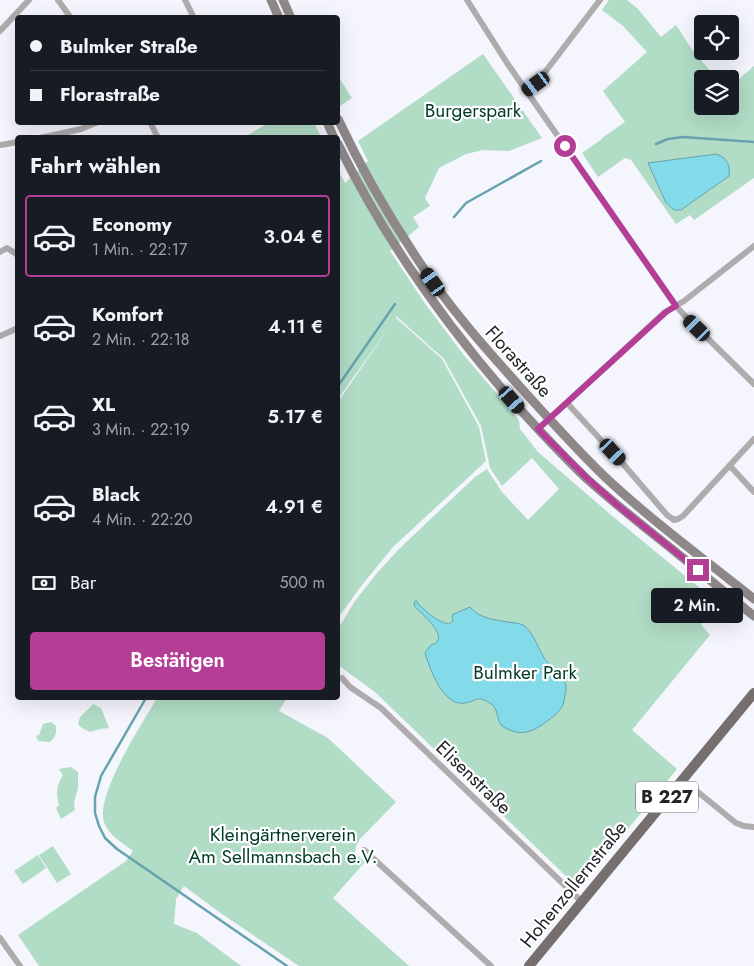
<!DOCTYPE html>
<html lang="de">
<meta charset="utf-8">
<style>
body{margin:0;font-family:Jost,sans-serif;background:#242831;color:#f1f3f6;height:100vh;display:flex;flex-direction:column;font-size:19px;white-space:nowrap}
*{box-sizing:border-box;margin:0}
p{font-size:16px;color:#9ea1a6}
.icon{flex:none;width:28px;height:28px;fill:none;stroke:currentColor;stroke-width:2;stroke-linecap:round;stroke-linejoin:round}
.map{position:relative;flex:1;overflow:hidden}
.details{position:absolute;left:15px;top:135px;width:325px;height:565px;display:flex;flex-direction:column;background:#171b24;border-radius:5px;box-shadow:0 5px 20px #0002}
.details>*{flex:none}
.guide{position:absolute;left:15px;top:15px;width:325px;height:110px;border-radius:5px;box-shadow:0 5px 20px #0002;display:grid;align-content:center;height:110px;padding:0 15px;background:#171b24}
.tools{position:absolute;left:694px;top:15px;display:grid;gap:10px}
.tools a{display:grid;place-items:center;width:45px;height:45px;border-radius:5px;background:#171b24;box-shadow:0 5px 20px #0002;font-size:25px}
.end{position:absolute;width:22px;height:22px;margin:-11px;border:6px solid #b43e96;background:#fff;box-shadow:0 0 0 2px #fff}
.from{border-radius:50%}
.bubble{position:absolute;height:35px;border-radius:5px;background:#171b24;box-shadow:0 5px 20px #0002;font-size:16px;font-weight:600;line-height:35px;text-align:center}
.car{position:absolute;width:15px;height:30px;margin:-15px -8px;border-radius:6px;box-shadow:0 0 4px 1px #0007;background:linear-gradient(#222 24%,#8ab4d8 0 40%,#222 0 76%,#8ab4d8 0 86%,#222 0)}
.guide b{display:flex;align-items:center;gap:18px;height:48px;font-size:19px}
.guide b+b{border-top:1px solid #363941}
.guide i{width:12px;height:12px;background:#f1f3f6}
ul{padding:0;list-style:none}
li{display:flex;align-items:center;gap:15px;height:82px;margin:0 10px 8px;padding:0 5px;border:2px solid transparent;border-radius:5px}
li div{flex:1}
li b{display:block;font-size:19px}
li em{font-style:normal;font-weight:600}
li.current{border-color:#b43e96}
li>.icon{width:45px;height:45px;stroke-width:1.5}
h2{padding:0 15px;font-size:22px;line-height:60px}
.pay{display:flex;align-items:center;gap:12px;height:55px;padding:0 15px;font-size:19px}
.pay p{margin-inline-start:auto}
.primary-button{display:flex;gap:10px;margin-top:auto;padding:10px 15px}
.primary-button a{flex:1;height:58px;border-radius:5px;background:#b43e96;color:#fff;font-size:20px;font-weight:600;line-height:58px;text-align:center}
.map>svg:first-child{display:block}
.green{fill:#b1dcc5}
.water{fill:#83dae8;stroke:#66a3ae}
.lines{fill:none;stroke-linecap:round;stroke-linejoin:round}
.stream{stroke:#66a3ae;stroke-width:2.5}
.street{stroke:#b0abac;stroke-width:6}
.secondary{stroke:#8e8889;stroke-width:9}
.primary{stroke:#766f70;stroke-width:10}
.route{stroke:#b43e96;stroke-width:6}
.labels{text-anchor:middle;stroke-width:4.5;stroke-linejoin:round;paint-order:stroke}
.shield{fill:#fff;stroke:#656668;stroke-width:1}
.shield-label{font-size:18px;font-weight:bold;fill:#232427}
.park-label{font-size:19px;fill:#003b26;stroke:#fff}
.street-label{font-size:19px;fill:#232427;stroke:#fff}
</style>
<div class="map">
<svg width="754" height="966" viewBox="0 0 754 966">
<rect width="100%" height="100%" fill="#f4f5fd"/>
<g class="green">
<polygon points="609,0 627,0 638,9 661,37 676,25 691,48 717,79 702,79 702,106 730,106 730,87 754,66 754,178 694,220 690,215 676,224 631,160 625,158 598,177 582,153 602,139 602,138 625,122 603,91 647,52 623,26 602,10"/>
<polygon points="483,54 542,138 509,151 483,150 466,154 439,168 425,198 430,206 413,217 419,227 390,251 426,305 463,354 519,420 520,429 538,452 611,515 718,603 701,624 710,635 632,730 677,769 586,880 569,879 375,692 338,665 338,629 355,601 377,573 400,548 475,477 487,469 502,492 528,520 559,489 532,458 502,486 490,468 481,426 444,359 396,316 396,318 442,359 479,427 486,461 393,547 362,585 338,618 338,402 390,326 338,399 338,170 345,183 368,161 358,141"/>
<polygon points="338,76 352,98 340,106 338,98"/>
<polygon points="268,123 314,123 321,137 245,137"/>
<path d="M157 698H287L279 711 328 738 396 802 360 839 356 846 355 853 365 862 333 898 409 966H299L219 912 184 886 176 899 174 924 197 933 241 966H39L18 935 126 861 133 851C122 842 105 834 103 817 100 788 142 724 157 698Z"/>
<polygon points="93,704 101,708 109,728 100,729 90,732 82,728 78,724 80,717"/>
<path d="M51 722 56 726C57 733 55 737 50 742L38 741 36 736 39 735 43 724Z"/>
<path d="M71 767 78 772V788L74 802 75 810 61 819 56 808 59 805C56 791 56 788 63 775L59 769Z"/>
<polygon points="53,846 71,874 57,883 39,855"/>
<polygon points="38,855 46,868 23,884 14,871"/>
</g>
<g class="water">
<path d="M716 154C728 158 730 165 729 176L681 210H674L666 203 648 163Z"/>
<path d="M415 601H417L418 604C427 612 437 622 449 624L453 621 452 615 470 607C479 618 494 620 508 622 513 623 519 623 523 625 536 634 538 652 548 663 552 667 557 669 560 673 563 677 567 685 566 690 565 695 564 701 563 705 561 710 554 716 550 719 538 728 527 736 512 731 509 730 505 728 502 726 496 720 499 708 490 703 477 695 477 701 465 703 443 707 430 669 425 653 427 651 428 648 430 646 432 644 435 644 437 642 445 633 420 612 414 606Z"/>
</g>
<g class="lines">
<g class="stream">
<polyline points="656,144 668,139 683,137 754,142"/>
<polyline points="454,217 466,203 541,161"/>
<polyline points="338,386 395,304"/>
<polyline points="146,698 101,776 95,797 95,813 99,826 105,838 117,849 287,966"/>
</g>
<g class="street">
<polyline points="58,0 71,18"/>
<polyline points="185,0 194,18"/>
<polyline points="467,0 507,63 676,306 685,316 754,384"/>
<polyline points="0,31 29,0"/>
<polyline points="527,91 536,84 600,0"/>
<polyline points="150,122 158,138"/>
<polyline points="40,138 81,129 98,122"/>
<polyline points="0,145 18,142"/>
<polyline points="0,252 7,248 15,253 18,256"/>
<polyline points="0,336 18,328"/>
<polyline points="567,403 624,465 667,515 674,520 678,519 683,516 754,439"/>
<polyline points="538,429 665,312 684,301 754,246"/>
<polyline points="730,466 754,492"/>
<polyline points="342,678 350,687 381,708 581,901"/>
<polyline points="682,779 736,823 744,826 754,827"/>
<polyline points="364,850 491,966"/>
<polyline points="0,938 20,966"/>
</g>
<g class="secondary">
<polyline points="271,0 279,18"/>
<polyline points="283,0 291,18"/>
<path d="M338 119C361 168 388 215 418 260 448 306 485 348 522 389 549 419 576 449 605 477 652 521 704 559 754 599"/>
<polyline points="327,122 334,138"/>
<path d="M338 144C383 236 442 320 509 397 534 425 560 453 587 479 616 505 647 529 678 554 703 574 728 595 754 616"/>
</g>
<polyline class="primary" points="529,966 754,693"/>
</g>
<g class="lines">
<polyline class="route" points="565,146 676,306 666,312 538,429 588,479 616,504 698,570"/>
</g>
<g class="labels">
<rect class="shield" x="636" y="781.5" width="62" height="31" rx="4"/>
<g class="shield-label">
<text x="667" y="803">B 227</text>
</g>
<g class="park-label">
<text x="473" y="117">Burgerspark</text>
<text x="525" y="679">Bulmker Park</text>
<text x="283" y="841">Kleingärtnerverein<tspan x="283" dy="22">Am Sellmannsbach e.V.</tspan></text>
</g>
<g class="street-label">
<text transform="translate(519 361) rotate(48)" y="7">Florastraße</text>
<text transform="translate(474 777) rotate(44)" y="7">Elisenstraße</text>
<text transform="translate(573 884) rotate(-51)" y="7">Hohenzollernstraße</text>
</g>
</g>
</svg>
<div class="tools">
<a><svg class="icon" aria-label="locate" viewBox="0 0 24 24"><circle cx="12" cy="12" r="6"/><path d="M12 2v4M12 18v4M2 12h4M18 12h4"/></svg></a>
<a><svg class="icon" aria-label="layers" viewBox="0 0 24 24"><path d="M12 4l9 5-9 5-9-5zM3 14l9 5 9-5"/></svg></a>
</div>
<i class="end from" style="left:565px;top:146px"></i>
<i class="end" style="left:698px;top:570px"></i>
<div class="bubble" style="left:651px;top:588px;width:92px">2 Min.</div>
<i class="car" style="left:536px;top:84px;rotate:234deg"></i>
<i class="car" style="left:433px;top:282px;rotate:325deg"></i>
<i class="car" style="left:697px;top:328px;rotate:314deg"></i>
<i class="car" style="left:512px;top:400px;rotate:139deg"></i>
<i class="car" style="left:613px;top:452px;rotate:137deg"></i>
<div class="guide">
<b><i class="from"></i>Bulmker Straße</b>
<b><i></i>Florastraße</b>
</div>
<section class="details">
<h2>Fahrt wählen</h2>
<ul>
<li class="current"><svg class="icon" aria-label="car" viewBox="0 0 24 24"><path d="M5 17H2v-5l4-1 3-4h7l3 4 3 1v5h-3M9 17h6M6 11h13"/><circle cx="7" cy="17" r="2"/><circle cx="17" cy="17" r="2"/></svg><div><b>Economy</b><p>1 Min. · 22:17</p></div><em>3.04 €</em></li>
<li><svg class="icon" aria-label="car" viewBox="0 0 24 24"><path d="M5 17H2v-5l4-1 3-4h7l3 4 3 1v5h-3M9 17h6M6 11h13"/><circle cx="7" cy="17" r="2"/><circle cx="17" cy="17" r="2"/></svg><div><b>Komfort</b><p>2 Min. · 22:18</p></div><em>4.11 €</em></li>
<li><svg class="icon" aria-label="car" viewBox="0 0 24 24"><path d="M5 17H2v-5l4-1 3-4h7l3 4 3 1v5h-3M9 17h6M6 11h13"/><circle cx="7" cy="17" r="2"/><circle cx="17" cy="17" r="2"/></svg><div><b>XL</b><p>3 Min. · 22:19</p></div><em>5.17 €</em></li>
<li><svg class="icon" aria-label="car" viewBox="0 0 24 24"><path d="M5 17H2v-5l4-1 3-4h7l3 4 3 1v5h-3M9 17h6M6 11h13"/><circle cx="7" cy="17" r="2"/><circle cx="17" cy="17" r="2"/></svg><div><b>Black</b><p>4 Min. · 22:20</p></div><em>4.91 €</em></li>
</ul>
<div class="pay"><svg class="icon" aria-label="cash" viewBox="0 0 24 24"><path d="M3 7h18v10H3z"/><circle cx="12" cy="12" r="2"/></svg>Bar<p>500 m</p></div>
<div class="primary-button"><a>Bestätigen</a></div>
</section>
</div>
